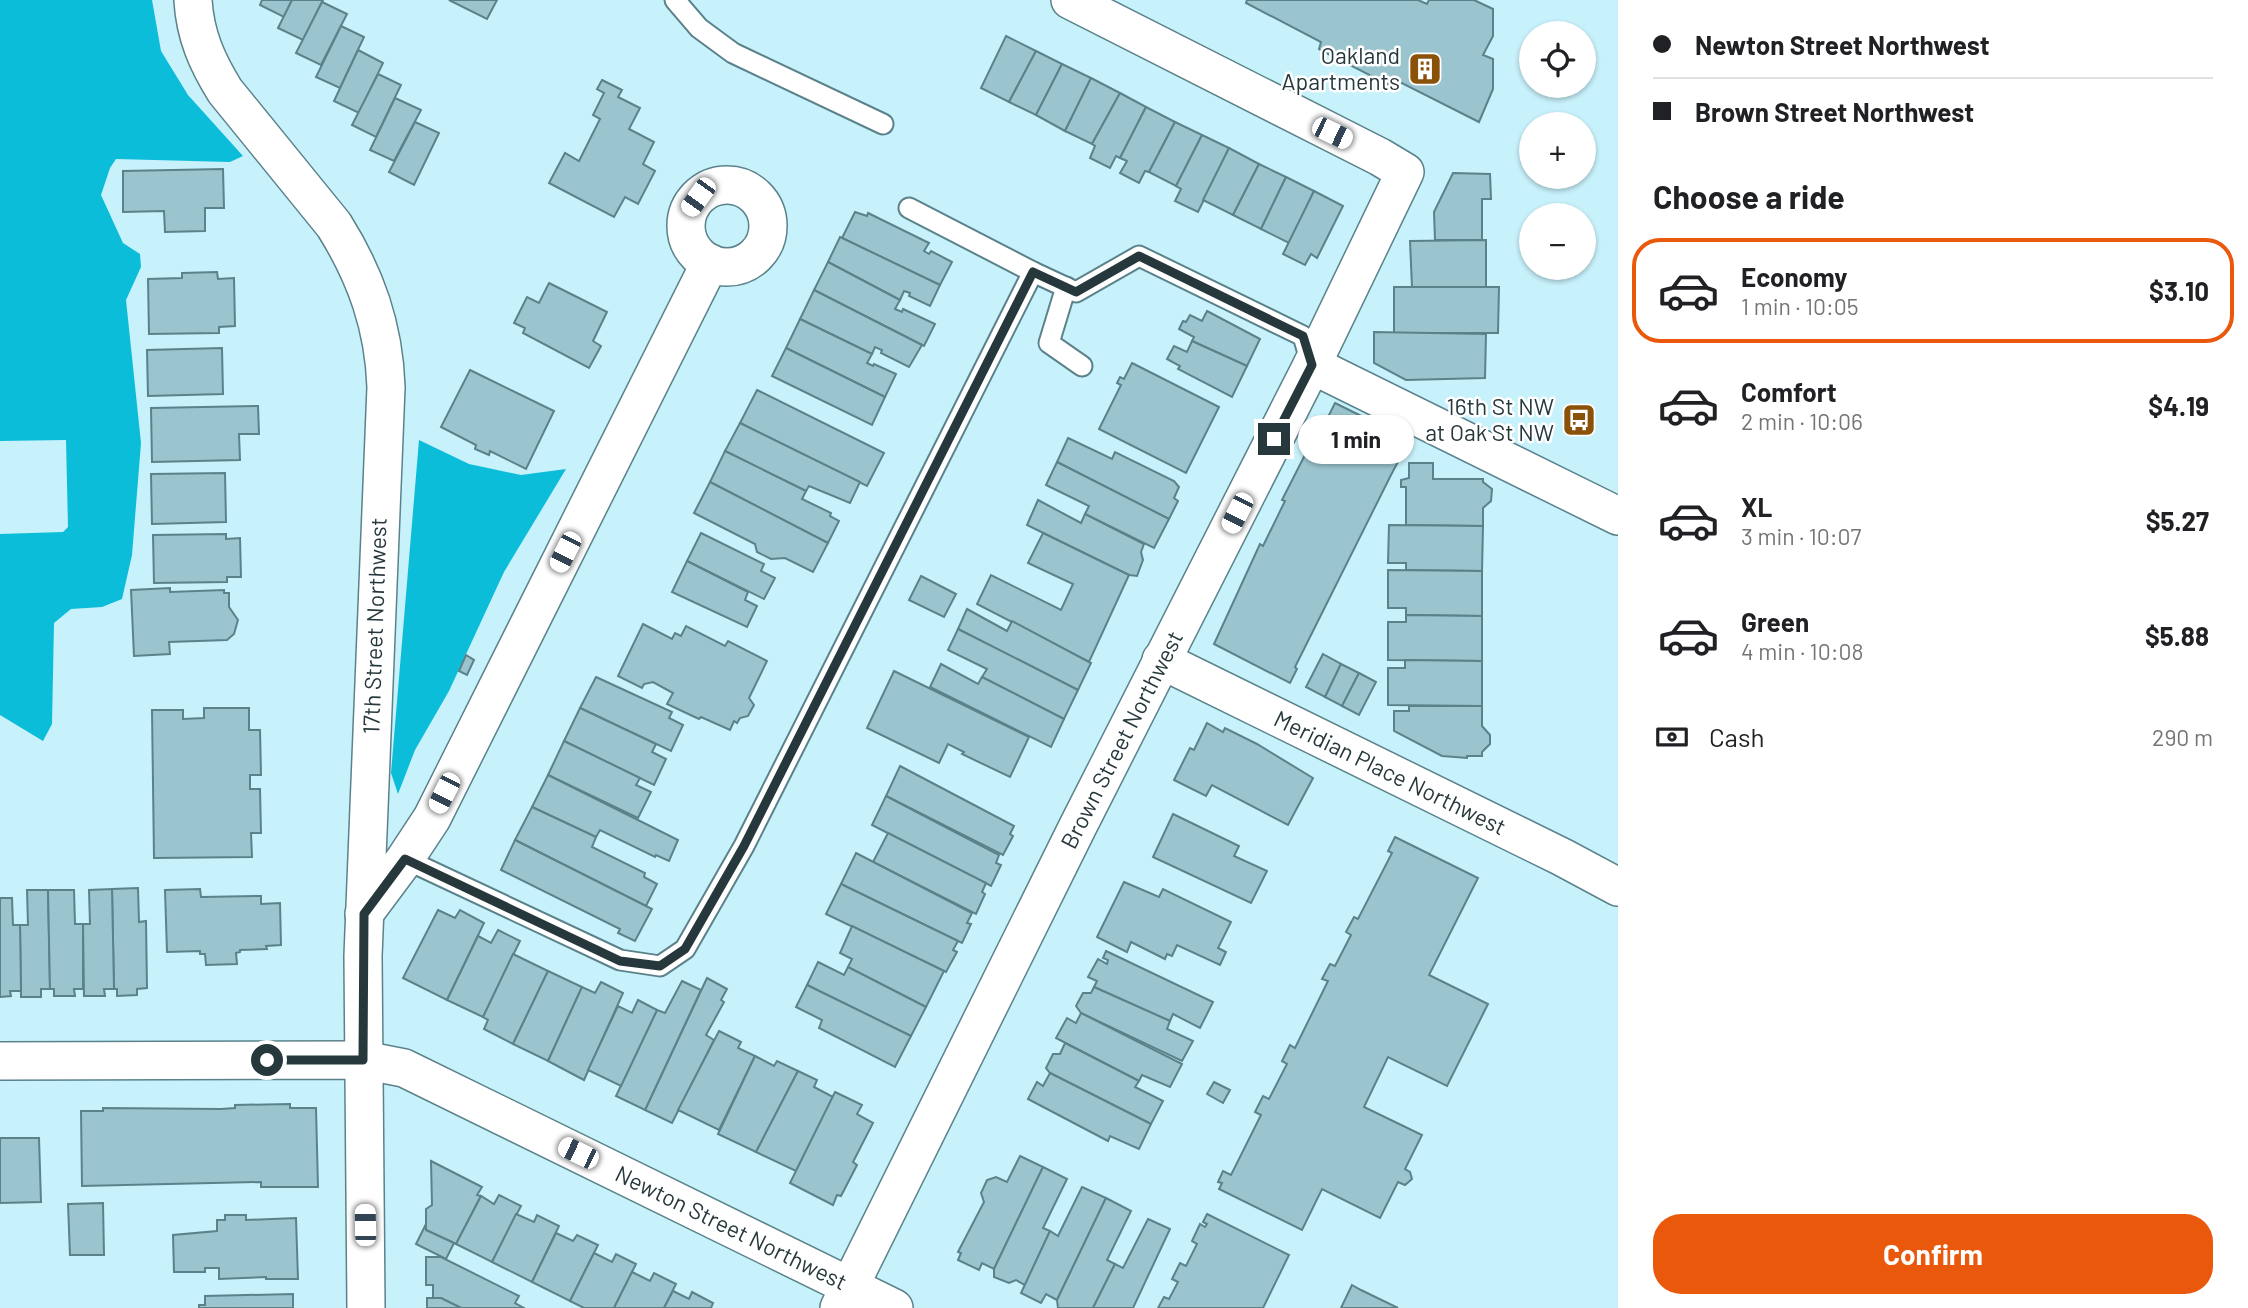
<!DOCTYPE html>
<meta charset="utf-8">
<style>
body{margin:0;font-family:Barlow,sans-serif;background:#f6f6f6;color:#202124;height:100vh;display:flex;flex-direction:column;font-size:26px;white-space:nowrap}
*{box-sizing:border-box;margin:0}
p{font-size:23px;color:#757577}
.icon{flex:none;width:38px;height:38px;fill:none;stroke:currentColor;stroke-width:2;stroke-linecap:round;stroke-linejoin:round}
.map{position:relative;flex:1;overflow:hidden}
.drawer{display:flex;flex-direction:column;background:#fff;width:630px}
.drawer>*{flex:none}
.banner{display:grid;align-content:center;height:154px;padding:0 35px;background:#fff}
.tools{position:absolute;left:1519px;top:21px;display:grid;gap:14px}
.tools a{display:grid;place-items:center;width:77px;height:77px;border-radius:50%;background:#fff;box-shadow:0 2px 5px #0004;font-size:35px}
.end{position:absolute;width:32px;height:32px;margin:-16px;border:9px solid #27383c;background:#fff;box-shadow:0 0 0 4px #fff}
.from{border-radius:50%}
.bubble{position:absolute;height:49px;border-radius:24px;background:#fff;box-shadow:0 2px 5px #0004;font-size:23px;font-weight:700;line-height:49px;text-align:center}
.car{position:absolute;width:21px;height:42px;margin:-21px -10px;border-radius:9px;box-shadow:0 0 5px 2px #0007;background:linear-gradient(#fff 24%,#345 0 40%,#fff 0 76%,#345 0 86%,#fff 0)}
.banner b{display:flex;align-items:center;gap:24px;height:66px;font-size:26px}
.banner b+b{border-top:2px solid #e0e0e0}
.banner i{width:18px;height:18px;background:#202124}
ul{padding:0;list-style:none}
li{display:flex;align-items:center;gap:21px;height:105px;margin:0 14px 10px;padding:0 21px;border:4px solid transparent;border-radius:28px}
li div{flex:1}
li b{display:block;font-size:26px}
li em{font-style:normal;font-weight:700}
li.on{border-color:#ea580c}
li>.icon{width:63px;height:63px;stroke-width:1.5}
h2{padding:0 35px;font-size:32px;line-height:84px}
.pay{display:flex;align-items:center;gap:18px;height:77px;padding:0 35px;font-size:26px}
.pay p{margin-inline-start:auto}
.button{display:flex;gap:14px;margin-top:auto;padding:14px 35px}
.button a{flex:1;height:80px;border-radius:28px;background:#ea580c;color:#fff;font-size:28px;font-weight:700;line-height:80px;text-align:center}
main{display:flex;flex:1;min-height:0}
.map>svg:first-child{display:block}
.forest{fill:#0cbdd9}
.building{fill:#9bc5ce;stroke:#5a828b;stroke-width:2}
.lines{fill:none;stroke-linecap:round;stroke-linejoin:round}
.service-casing{stroke:#5b828b;stroke-width:23}
.minor-casing{stroke:#5b828b;stroke-width:40}
.service{stroke:#fff;stroke-width:19}
.minor{stroke:#fff;stroke-width:37}
.route{stroke:#27383c;stroke-width:9}
.labels{text-anchor:middle;stroke-width:5;stroke-linejoin:round;paint-order:stroke}
.poi-label{font-size:23px;fill:#27383c;stroke:#fff;text-anchor:end}
.street-label{font-size:23px;fill:#27383c;stroke:#fff}
</style>
<main>
<div class="map">
<svg width="1618" height="1308" viewBox="0 0 1618 1308">
<rect width="100%" height="100%" fill="#c7f1fb"/>
<g class="forest">
<polygon points="0,0 152,0 161,51 188,95 243,156 230,162 116,159 110,168 101,195 123,243 140,254 141,267 126,300 141,443 132,555 122,599 102,607 71,609 54,623 52,724 43,741 0,715 0,534 63,532 68,527 66,440 0,441"/>
<polygon points="419,440 469,464 521,475 566,469 504,572 449,691 415,750 398,794 391,773"/>
</g>
<g class="building">
<polygon points="262,0 292,0 284,17 260,5"/>
<polygon points="292,0 323,0 303,40 278,28"/>
<polygon points="449,0 497,0 487,19"/>
<polygon points="1247,0 1418,0 1427,4 1429,0 1474,0 1493,9 1493,36 1483,55 1493,59 1493,89 1479,122 1394,79 1391,86 1322,51 1319,49 1321,42 1246,3"/>
<polygon points="322,2 347,14 321,65 296,53"/>
<polygon points="341,26 364,37 340,88 316,77"/>
<polygon points="1006,36 1036,51 1009,102 981,88"/>
<polygon points="358,50 383,63 359,113 334,101"/>
<polygon points="1036,51 1062,64 1036,115 1009,102"/>
<polygon points="1062,64 1091,78 1065,131 1036,115"/>
<polygon points="378,74 401,85 376,137 352,125"/>
<polygon points="1091,78 1120,93 1092,144 1065,131"/>
<polygon points="602,80 622,90 618,97 640,108 629,129 654,142 643,164 655,171 638,204 625,197 614,217 549,183 565,153 579,161 600,119 593,115 604,93 597,89"/>
<polygon points="1120,93 1146,107 1120,158 1116,156 1110,168 1090,158 1095,146 1092,144"/>
<polygon points="395,98 421,110 394,161 370,150"/>
<polygon points="1146,107 1175,122 1149,172 1145,171 1139,183 1120,173 1127,161 1120,158"/>
<polygon points="415,122 439,133 414,185 389,172"/>
<polygon points="1175,122 1202,135 1176,186 1149,172"/>
<polygon points="1202,135 1229,148 1198,212 1175,201 1181,189 1176,186"/>
<polygon points="1229,148 1259,164 1233,215 1203,200"/>
<polygon points="1259,164 1286,177 1261,229 1233,215"/>
<polygon points="223,169 224,208 205,208 205,231 165,232 164,211 123,212 123,171"/>
<polygon points="1453,173 1490,174 1491,199 1482,199 1482,240 1435,240 1434,212"/>
<polygon points="1286,177 1314,191 1289,243 1261,229"/>
<polygon points="1314,191 1343,206 1317,258 1311,254 1305,265 1283,254"/>
<polygon points="855,212 867,216 868,213 929,243 924,251 929,254 931,251 952,262 940,285 842,238"/>
<polygon points="840,237 940,285 930,306 909,296 910,293 904,291 900,300 828,262"/>
<polygon points="1486,240 1486,287 1412,287 1410,241"/>
<polygon points="828,262 900,300 895,309 902,312 903,309 935,324 924,346 814,290"/>
<polygon points="217,272 218,279 234,278 235,326 219,327 219,333 149,334 148,279 182,278 182,273"/>
<polygon points="549,283 607,312 593,341 601,346 589,368 523,333 525,328 514,323 527,297 539,303"/>
<polygon points="1394,287 1499,287 1498,333 1394,333"/>
<polygon points="814,290 922,345 909,367 881,353 882,350 875,347 872,354 800,319"/>
<polygon points="1207,311 1260,339 1247,366 1192,341 1194,337 1179,329 1183,321 1186,322 1190,315 1202,321"/>
<polygon points="800,319 872,354 867,363 873,366 874,364 896,374 885,397 786,348"/>
<polygon points="1374,332 1486,334 1485,378 1406,380 1374,363"/>
<polygon points="1192,341 1247,366 1232,397 1178,369 1180,366 1167,359 1174,346 1187,352"/>
<polygon points="222,348 223,394 148,396 147,350"/>
<polygon points="786,348 885,397 872,425 772,376"/>
<polygon points="1132,363 1219,407 1186,473 1099,429 1121,385 1117,383 1120,377 1124,379"/>
<polygon points="470,370 554,411 526,469 490,451 489,455 475,449 476,445 441,427"/>
<polygon points="757,390 884,453 867,486 740,423"/>
<polygon points="1335,403 1412,441 1405,456 1402,454 1391,475 1295,667 1297,669 1290,683 1214,644 1260,544 1263,546 1285,501 1282,500 1309,447 1312,449"/>
<polygon points="258,406 259,434 239,434 240,460 152,462 151,408"/>
<polygon points="740,423 860,482 850,503 809,486 806,491 725,451"/>
<polygon points="1068,438 1112,459 1115,452 1174,481 1179,487 1174,498 1178,501 1169,519 1057,462"/>
<polygon points="725,451 806,491 802,499 831,513 830,516 839,521 828,543 710,482"/>
<polygon points="1057,462 1169,519 1154,548 1085,514 1089,506 1046,485"/>
<polygon points="1409,463 1433,463 1433,479 1483,479 1483,482 1492,489 1491,501 1483,508 1483,526 1406,525 1406,487 1401,487 1401,480 1409,478"/>
<polygon points="225,473 226,522 152,524 151,474"/>
<polygon points="710,482 828,543 813,572 785,558 771,559 757,552 755,544 694,513"/>
<polygon points="1038,500 1081,523 1085,514 1144,544 1141,552 1143,560 1137,576 1129,575 1027,525"/>
<polygon points="1389,525 1483,526 1482,571 1406,570 1406,563 1388,563"/>
<polygon points="701,533 764,564 761,571 775,578 764,599 687,561"/>
<polygon points="1043,533 1129,575 1089,662 977,604 991,575 1061,610 1073,584 1028,563"/>
<polygon points="226,534 226,539 240,538 241,577 227,577 227,582 154,583 153,535"/>
<polygon points="687,561 748,592 745,600 757,606 747,627 672,592"/>
<polygon points="1388,570 1482,571 1482,616 1406,615 1406,608 1388,608"/>
<polygon points="921,576 956,594 944,617 909,600"/>
<polygon points="170,588 170,592 224,590 224,593 229,593 229,607 238,620 234,634 227,640 169,642 170,654 134,656 131,590"/>
<polygon points="967,609 1007,631 1012,621 1089,662 1091,663 1078,690 958,629"/>
<polygon points="1406,615 1482,616 1482,661 1388,660 1388,622 1406,622"/>
<polygon points="643,624 672,639 675,633 681,636 686,626 725,646 728,641 767,661 749,698 754,705 748,716 740,718 737,723 734,721 730,730 701,717 699,719 667,704 673,693 653,682 644,684 642,688 618,676"/>
<polygon points="958,629 1078,690 1064,719 982,677 987,669 948,650"/>
<polygon points="1323,654 1341,664 1325,697 1306,687"/>
<polygon points="466,655 474,660 467,675 459,671"/>
<polygon points="1405,660 1482,661 1482,706 1388,705 1388,668 1405,668"/>
<polygon points="941,664 978,684 982,677 1064,719 1051,747 930,687"/>
<polygon points="1341,664 1359,673 1342,706 1325,697"/>
<polygon points="894,671 1029,737 1010,777 962,754 964,752 948,744 939,763 867,728"/>
<polygon points="1359,673 1376,682 1359,715 1342,706"/>
<polygon points="596,677 672,712 669,718 683,725 671,751 580,708"/>
<polygon points="1409,706 1482,706 1482,726 1490,735 1490,744 1482,752 1482,756 1467,756 1467,758 1442,756 1394,731 1394,711 1409,711"/>
<polygon points="204,708 249,708 249,730 260,730 261,775 250,775 250,789 260,789 261,833 251,833 252,857 154,858 152,710 183,710 183,719 204,718"/>
<polygon points="580,708 656,744 652,752 666,759 654,785 564,741"/>
<polygon points="1207,723 1223,732 1225,728 1257,744 1313,778 1288,825 1212,785 1206,796 1174,780 1190,748 1194,750"/>
<polygon points="564,741 640,778 636,785 651,792 638,818 548,775"/>
<polygon points="900,766 1014,826 1010,834 1013,836 1003,855 886,796"/>
<polygon points="548,775 678,840 669,861 656,855 655,857 600,830 596,837 532,807"/>
<polygon points="886,796 999,855 996,863 1001,865 991,886 872,825"/>
<polygon points="532,807 596,837 592,847 645,873 644,877 657,884 646,906 515,840"/>
<polygon points="1173,814 1239,846 1234,856 1267,871 1251,903 1153,857"/>
<polygon points="888,833 986,883 982,892 985,894 976,914 873,862"/>
<polygon points="1395,837 1478,878 1429,975 1488,1004 1447,1086 1388,1057 1364,1107 1422,1135 1405,1169 1410,1172 1412,1179 1405,1185 1398,1182 1380,1218 1322,1189 1302,1230 1219,1189 1222,1183 1218,1182 1223,1171 1231,1175 1261,1115 1255,1112 1263,1096 1269,1099 1287,1064 1282,1061 1290,1045 1295,1048 1328,981 1322,979 1330,964 1335,966 1351,935 1346,932 1354,917 1358,919 1392,853 1388,851"/>
<polygon points="515,840 652,909 635,941 618,933 620,929 501,870"/>
<polygon points="856,853 972,913 967,923 971,924 962,943 841,884"/>
<polygon points="1124,882 1159,897 1163,889 1231,922 1218,948 1226,952 1220,965 1177,945 1172,956 1167,954 1165,959 1131,942 1127,952 1097,937"/>
<polygon points="841,884 958,941 953,950 957,952 946,972 826,914"/>
<polygon points="138,888 139,922 146,921 147,988 137,989 137,995 117,996 117,989 114,989 112,889"/>
<polygon points="112,889 114,989 104,989 105,996 84,996 83,924 90,924 89,890"/>
<polygon points="200,889 201,897 261,896 261,904 280,903 281,945 266,946 267,949 240,950 240,952 236,953 237,964 206,965 205,954 200,954 200,951 167,952 165,890"/>
<polygon points="27,890 48,890 50,989 41,989 41,997 21,997 20,925 28,925"/>
<polygon points="48,890 74,890 75,924 83,924 83,989 74,989 75,996 54,996 54,989 50,989"/>
<polygon points="0,898 12,898 13,925 20,925 21,991 10,991 11,996 0,997"/>
<polygon points="438,910 455,918 460,910 484,923 447,1000 403,978"/>
<polygon points="852,926 944,971 926,1007 848,967 852,959 840,953"/>
<polygon points="498,930 520,941 483,1017 447,1000 478,936 491,943"/>
<polygon points="1106,951 1213,1002 1200,1028 1173,1014 1170,1021 1094,987 1097,981 1088,977 1098,959 1107,964 1108,960 1103,958"/>
<polygon points="513,954 548,971 513,1044 484,1029 488,1020 483,1017"/>
<polygon points="818,962 844,975 848,967 926,1007 911,1036 807,985"/>
<polygon points="548,971 582,987 548,1061 513,1044"/>
<polygon points="707,978 727,989 721,1000 724,1002 706,1035 714,1040 672,1123 645,1110"/>
<polygon points="682,981 701,990 645,1110 616,1096 657,1010 665,1013"/>
<polygon points="601,982 623,993 584,1080 548,1061 582,987 595,993"/>
<polygon points="807,985 911,1036 895,1067 819,1028 822,1020 796,1007"/>
<polygon points="1094,987 1170,1021 1167,1029 1193,1041 1182,1061 1081,1013 1076,1006 1083,993 1091,993"/>
<polygon points="638,1000 657,1010 621,1086 588,1070 618,1006 632,1013"/>
<polygon points="1081,1013 1182,1064 1170,1087 1142,1075 1139,1081 1056,1038 1067,1018 1076,1023"/>
<polygon points="719,1031 741,1042 738,1048 755,1056 719,1130 678,1110"/>
<polygon points="1065,1043 1139,1081 1135,1087 1163,1101 1151,1124 1050,1073 1046,1068 1053,1054 1060,1054"/>
<polygon points="755,1056 774,1066 777,1061 798,1071 756,1152 718,1134"/>
<polygon points="798,1071 817,1080 814,1087 833,1097 796,1171 756,1152"/>
<polygon points="1050,1073 1151,1124 1139,1149 1110,1136 1108,1141 1028,1099 1037,1082 1043,1086"/>
<polygon points="1214,1082 1230,1090 1223,1103 1207,1094"/>
<polygon points="835,1092 862,1105 857,1114 873,1123 853,1162 857,1165 841,1196 837,1195 833,1205 790,1183"/>
<polygon points="290,1104 290,1108 316,1108 318,1187 261,1187 261,1182 82,1186 81,1111 103,1111 103,1108 221,1109 235,1108 235,1105"/>
<polygon points="0,1138 39,1138 41,1202 0,1203"/>
<polygon points="1020,1156 1043,1167 994,1269 982,1263 979,1270 958,1260 961,1253 958,1252 984,1202 981,1193 987,1180 996,1177 1007,1182"/>
<polygon points="431,1161 482,1187 477,1195 481,1196 456,1244 426,1230 426,1209 432,1205"/>
<polygon points="1043,1167 1067,1179 1043,1228 1050,1231 1025,1285 1016,1280 1009,1283 994,1277 994,1269"/>
<polygon points="1082,1187 1106,1198 1057,1300 1046,1294 1041,1303 1021,1293 1050,1231 1058,1236"/>
<polygon points="499,1195 521,1206 492,1262 456,1244 481,1196 494,1204"/>
<polygon points="1106,1198 1131,1211 1107,1260 1115,1264 1093,1308 1058,1308 1057,1300"/>
<polygon points="103,1203 104,1255 70,1255 68,1204"/>
<polygon points="516,1214 534,1222 537,1215 559,1226 532,1282 492,1262"/>
<polygon points="1207,1214 1289,1255 1263,1308 1158,1308 1164,1297 1169,1299 1178,1282 1172,1279 1180,1263 1186,1266 1197,1244 1192,1241 1200,1224 1205,1227 1207,1224 1203,1222"/>
<polygon points="225,1215 246,1215 246,1220 296,1218 298,1279 266,1279 266,1277 219,1279 219,1268 205,1268 205,1272 174,1272 173,1235 217,1231 217,1220 225,1220"/>
<polygon points="1148,1219 1170,1229 1133,1308 1093,1308 1115,1264 1123,1268"/>
<polygon points="426,1224 426,1230 454,1243 446,1259 416,1244"/>
<polygon points="556,1233 573,1241 577,1235 598,1245 570,1301 532,1282"/>
<polygon points="594,1253 612,1262 616,1254 636,1264 614,1308 584,1308 570,1301"/>
<polygon points="426,1257 441,1257 519,1296 515,1303 524,1308 461,1308 441,1298 433,1298 433,1285 426,1285"/>
<polygon points="632,1272 650,1281 654,1273 676,1284 664,1308 614,1308"/>
<polygon points="1352,1285 1361,1290 1398,1308 1341,1308"/>
<polygon points="673,1291 689,1299 692,1292 713,1303 711,1308 664,1308"/>
<polygon points="293,1294 293,1308 199,1308 199,1305 205,1305 205,1296"/>
<polygon points="427,1298 441,1298 461,1308 427,1308"/>
</g>
<g class="lines">
<defs>
<g id="service">
<polyline points="675,0 699,28 733,53 883,124"/>
<polyline points="909,208 1033,272"/>
<polyline points="1066,287 1049,343 1082,366"/>
<polyline points="405,859 620,960 660,966 685,949 744,846 1033,272 1076,292 1139,256 1303,336 1311,363"/>
</g>
<g id="minor">
<path d="M193 0C195 35 207 62 225 91L334 225C366 276 384 327 386 387L363 956 366 1308"/>
<circle cx="727" cy="226" r="41"/>
<polyline points="1312,365 1618,516"/>
<polyline points="1161,660 1562,857 1618,887"/>
<polyline points="364,914 405,859 432,818 710,263"/>
<polyline points="0,1061 363,1060 404,1068 894,1308"/>
<polyline points="839,1308 1078,826 1312,365 1405,172 1380,157 1070,0"/>
</g>
</defs>
<use href="#service" class="service-casing"/>
<use href="#minor" class="minor-casing"/>
<use href="#service" class="service"/>
<use href="#minor" class="minor"/>
</g>
<g class="lines">
<polyline class="route" points="267,1060 363,1060 364,914 405,859 620,961 660,966 685,949 744,846 1033,272 1076,292 1139,256 1303,336 1312,365 1274,439"/>
</g>
<defs>
<symbol id="building-square" viewBox="-11 -11 22 22"><rect x="-9" y="-9" width="18" height="18" rx="4" fill="#8a5108" stroke="#fff"/><path d="M-4-6H4V6H1V3H-1V6H-4ZM-2.5-4.3h1.7v1.8h-1.7ZM.8-4.3h1.7v1.8H.8ZM-2.5-1h1.7V.8h-1.7ZM.8-1h1.7V.8H.8Z" fill="#fff"/></symbol>
<symbol id="bus-square" viewBox="-11 -11 22 22"><rect x="-9" y="-9" width="18" height="18" rx="4" fill="#8a5108" stroke="#fff"/><path d="M-5-6H5V4H4V6H2V4H-2V6H-4V4H-5ZM-3.5-4V0h7V-4ZM-3.5 1.2v1.5H-2V1.2ZM2 1.2v1.5H3.5V1.2Z" fill="#fff"/></symbol>
</defs>
<g fill-rule="evenodd">
<use href="#building-square" x="1406" y="50" width="38" height="38"/>
<use href="#bus-square" x="1560" y="401" width="38" height="38"/>
</g>
<g class="labels">
<g class="poi-label">
<text x="1400" y="64">Oakland<tspan x="1400" dy="26">Apartments</tspan></text>
<text x="1554" y="415">16th St NW<tspan x="1554" dy="26">at Oak St NW</tspan></text>
</g>
<g class="street-label">
<text transform="translate(375 626) rotate(-88)" y="8">17th Street Northwest</text>
<text transform="translate(1122 740) rotate(-63)" y="8">Brown Street Northwest</text>
<text transform="translate(1390 773) rotate(26)" y="8">Meridian Place Northwest</text>
<text transform="translate(731 1228) rotate(26)" y="8">Newton Street Northwest</text>
</g>
</g>
</svg>
<div class="tools">
<a><svg class="icon" aria-label="locate" viewBox="0 0 24 24"><circle cx="12" cy="12" r="6"/><path d="M12 2v4M12 18v4M2 12h4M18 12h4"/></svg></a>
<a>+</a>
<a>−</a>
</div>
<i class="end from" style="left:267px;top:1060px"></i>
<i class="end" style="left:1274px;top:439px"></i>
<div class="bubble" style="left:1298px;top:415px;width:116px">1 min</div>
<i class="car" style="left:1332px;top:133px;rotate:116deg"></i>
<i class="car" style="left:698px;top:197px;rotate:216deg"></i>
<i class="car" style="left:1237px;top:513px;rotate:207deg"></i>
<i class="car" style="left:565px;top:552px;rotate:207deg"></i>
<i class="car" style="left:444px;top:793px;rotate:207deg"></i>
<i class="car" style="left:578px;top:1153px;rotate:296deg"></i>
<i class="car" style="left:365px;top:1225px;rotate:359deg"></i>
</div>
<section class="drawer">
<div class="banner">
<b><i class="from"></i>Newton Street Northwest</b>
<b><i></i>Brown Street Northwest</b>
</div>
<h2>Choose a ride</h2>
<ul>
<li class="on"><svg class="icon" aria-label="car" viewBox="0 0 24 24"><path d="M5 17H2v-5l4-1 3-4h7l3 4 3 1v5h-3M9 17h6M6 11h13"/><circle cx="7" cy="17" r="2"/><circle cx="17" cy="17" r="2"/></svg><div><b>Economy</b><p>1 min · 10:05</p></div><em>$3.10</em></li>
<li><svg class="icon" aria-label="car" viewBox="0 0 24 24"><path d="M5 17H2v-5l4-1 3-4h7l3 4 3 1v5h-3M9 17h6M6 11h13"/><circle cx="7" cy="17" r="2"/><circle cx="17" cy="17" r="2"/></svg><div><b>Comfort</b><p>2 min · 10:06</p></div><em>$4.19</em></li>
<li><svg class="icon" aria-label="car" viewBox="0 0 24 24"><path d="M5 17H2v-5l4-1 3-4h7l3 4 3 1v5h-3M9 17h6M6 11h13"/><circle cx="7" cy="17" r="2"/><circle cx="17" cy="17" r="2"/></svg><div><b>XL</b><p>3 min · 10:07</p></div><em>$5.27</em></li>
<li><svg class="icon" aria-label="car" viewBox="0 0 24 24"><path d="M5 17H2v-5l4-1 3-4h7l3 4 3 1v5h-3M9 17h6M6 11h13"/><circle cx="7" cy="17" r="2"/><circle cx="17" cy="17" r="2"/></svg><div><b>Green</b><p>4 min · 10:08</p></div><em>$5.88</em></li>
</ul>
<div class="pay"><svg class="icon" aria-label="cash" viewBox="0 0 24 24"><path d="M3 7h18v10H3z"/><circle cx="12" cy="12" r="2"/></svg>Cash<p>290 m</p></div>
<div class="button"><a>Confirm</a></div>
</section>
</main>
